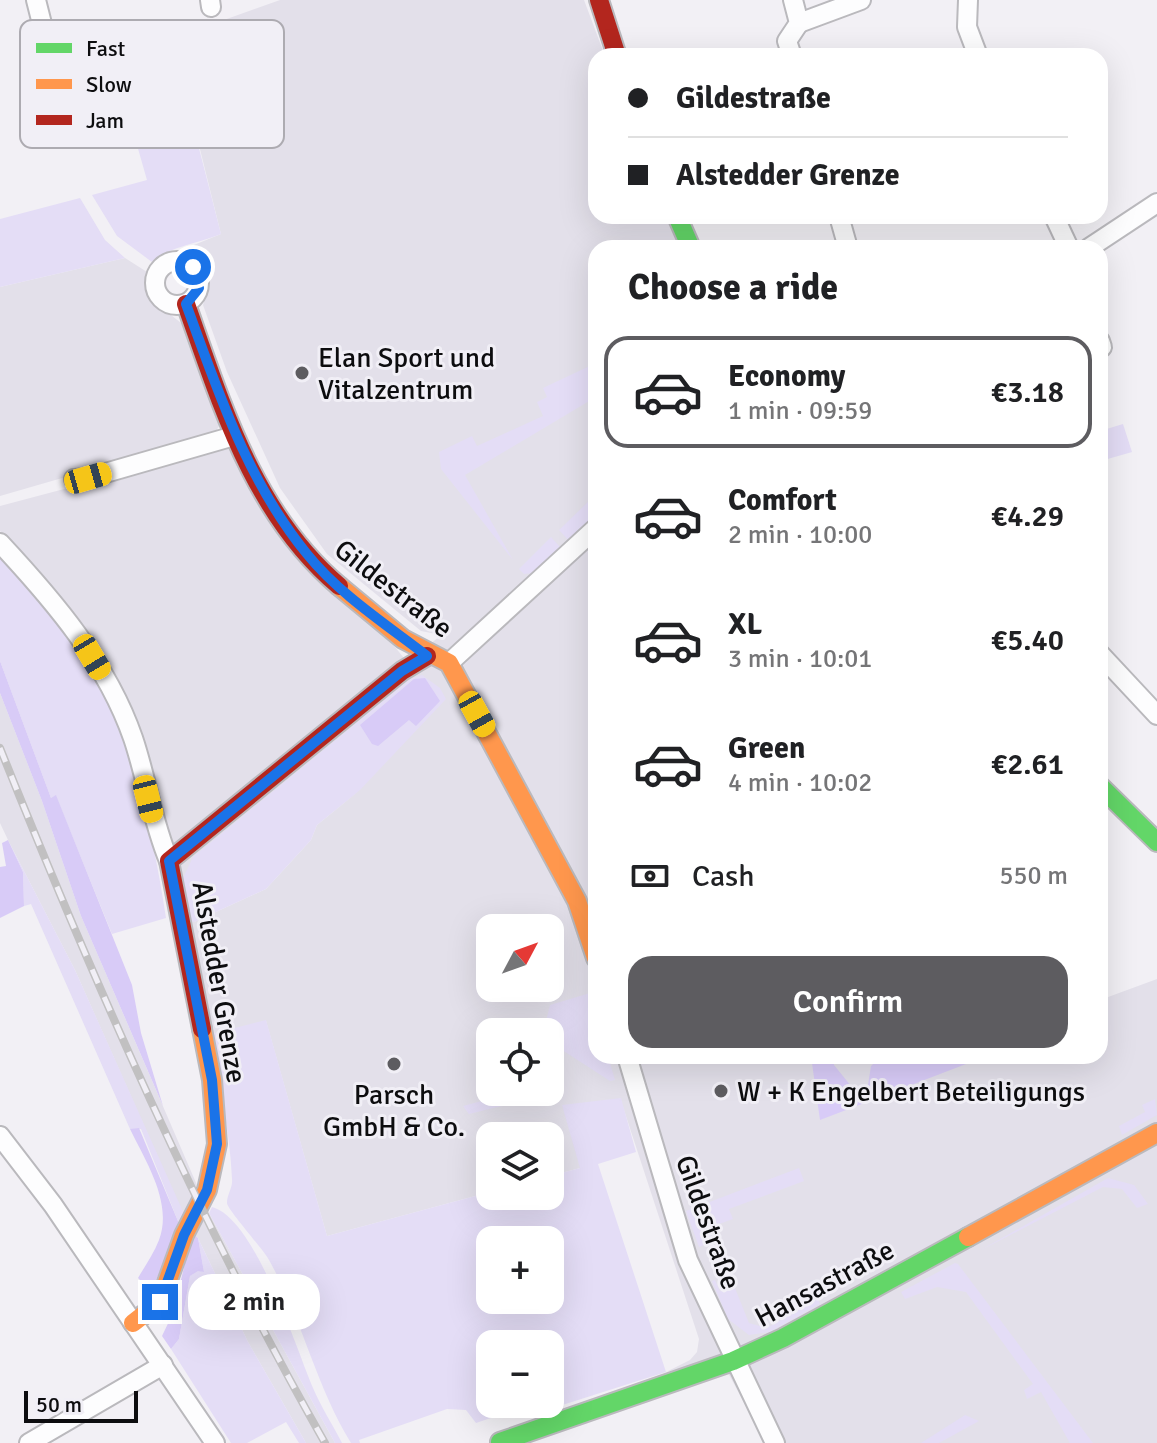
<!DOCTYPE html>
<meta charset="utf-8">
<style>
body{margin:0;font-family:Signika,sans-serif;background:#f2f2f2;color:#202124;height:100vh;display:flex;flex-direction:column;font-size:30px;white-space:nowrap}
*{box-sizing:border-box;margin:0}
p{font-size:26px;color:#757577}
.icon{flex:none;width:44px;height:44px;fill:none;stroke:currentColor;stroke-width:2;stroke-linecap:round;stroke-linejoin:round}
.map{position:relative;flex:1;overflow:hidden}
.details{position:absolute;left:588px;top:240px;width:520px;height:824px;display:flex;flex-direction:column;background:#fff;border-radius:24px;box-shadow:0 8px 32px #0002}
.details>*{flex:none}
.top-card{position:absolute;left:588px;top:48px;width:520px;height:176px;border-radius:24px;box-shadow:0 8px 32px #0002;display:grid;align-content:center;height:176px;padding:0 40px;background:#fff}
.needle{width:52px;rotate:49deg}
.buttons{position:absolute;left:476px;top:914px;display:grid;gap:16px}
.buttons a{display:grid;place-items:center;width:88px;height:88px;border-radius:16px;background:#fff;box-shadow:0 8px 32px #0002;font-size:40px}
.scale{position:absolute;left:24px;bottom:20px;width:114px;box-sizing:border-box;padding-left:8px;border:4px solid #0d0d0f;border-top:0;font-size:22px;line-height:28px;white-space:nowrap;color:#0d0d0f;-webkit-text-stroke:6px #f1eff6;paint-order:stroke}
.end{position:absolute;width:36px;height:36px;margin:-18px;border:10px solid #1a73e8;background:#fff;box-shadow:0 0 0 4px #fff}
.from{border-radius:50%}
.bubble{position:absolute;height:56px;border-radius:24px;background:#fff;box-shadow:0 8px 32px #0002;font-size:26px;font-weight:600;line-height:56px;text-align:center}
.car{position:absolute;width:24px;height:48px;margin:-24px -12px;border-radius:10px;box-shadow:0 0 6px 2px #0007;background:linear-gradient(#f5c518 24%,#345 0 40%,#f5c518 0 76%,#345 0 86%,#f5c518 0)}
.top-card b{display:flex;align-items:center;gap:28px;height:76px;font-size:30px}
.top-card b+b{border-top:2px solid #e0e0e0}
.top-card i{width:20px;height:20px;background:#202124}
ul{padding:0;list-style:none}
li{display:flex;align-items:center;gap:24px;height:112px;margin:0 16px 12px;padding:0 24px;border:4px solid transparent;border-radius:24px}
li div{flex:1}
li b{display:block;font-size:30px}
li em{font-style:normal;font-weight:600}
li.selected{border-color:#5d5c60}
li>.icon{width:72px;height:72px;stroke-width:1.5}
h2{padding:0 40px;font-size:36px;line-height:96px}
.pay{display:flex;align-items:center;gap:20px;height:88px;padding:0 40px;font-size:30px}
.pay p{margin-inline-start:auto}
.action{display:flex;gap:16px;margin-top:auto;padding:16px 40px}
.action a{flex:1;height:92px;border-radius:24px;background:#5d5c60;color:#fff;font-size:32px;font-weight:600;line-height:92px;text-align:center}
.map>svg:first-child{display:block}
.built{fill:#e3e0ea;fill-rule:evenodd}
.green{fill:#e4ddf6;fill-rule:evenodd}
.forest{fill:#d8cbf7}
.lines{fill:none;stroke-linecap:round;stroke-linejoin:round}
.street-casing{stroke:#bab9bd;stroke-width:22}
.fast-casing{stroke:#bab9bd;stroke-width:22}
.slow-casing{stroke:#bab9bd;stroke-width:22}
.jam-casing{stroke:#bab9bd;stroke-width:22}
.street{stroke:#fdfdfe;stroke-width:18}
.fast{stroke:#63d668;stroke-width:18}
.slow{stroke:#ff974d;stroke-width:18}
.jam{stroke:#b3261e;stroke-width:18}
.rail-casing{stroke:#c1c0c1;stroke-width:8}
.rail{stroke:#f1eff6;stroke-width:5;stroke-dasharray:15;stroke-linecap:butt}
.route{stroke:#1a73e8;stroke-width:10}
.poi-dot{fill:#5d5c60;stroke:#f1eff6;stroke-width:3}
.labels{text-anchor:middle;stroke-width:6;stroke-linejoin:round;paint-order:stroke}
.poi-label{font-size:28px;fill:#0d0d0f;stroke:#f1eff6;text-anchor:start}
.street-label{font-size:28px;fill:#0d0d0f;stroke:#f1eff6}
.key{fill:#f1eff6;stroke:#adabb1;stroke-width:2}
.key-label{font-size:22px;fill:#0d0d0f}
</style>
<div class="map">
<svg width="1157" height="1443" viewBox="0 0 1157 1443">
<rect width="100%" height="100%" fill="#f2f0f5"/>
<g class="built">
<path d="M280 0H584L605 56H596V216H668L684 248H596V1056H1100V1000L1157 979V1443H766L721 1360 666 1372 690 1360 697 1352 699 1339 620 1098 580 1168 550 1176V1136H490V1192L327 1236 266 1021 208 1035 128 702 65 610 0 531V506L230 445 408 663 441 635 421 631 327 554 280 488 227 372 203 305 210 283 206 267 194 253 184 249 221 234 193 121 135 138 115 59ZM360 790 317 825 311 840 266 889 194 922ZM490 928H550V988H490ZM490 1032H550V1092H490Z"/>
<polygon points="125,258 147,272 146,286 152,300 181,323 221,423 216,431 204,437 0,496 0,287"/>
<polygon points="0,693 42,801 81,916 209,1213 335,1443 306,1443 248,1342 198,1238 192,1234 75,970 8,840 0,823"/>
</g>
<g class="green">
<path d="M192 121 221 234C202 242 163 249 152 262L117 236 92 195 147 180 135 138Z"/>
<polygon points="80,198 105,240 125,258 0,287 0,219"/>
<polygon points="596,363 596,397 465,475 513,560 441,469 439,452 472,436 477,446 543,416 537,402 547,397 543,388"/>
<polygon points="1123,424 1132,452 1104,460 1100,431"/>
<polygon points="591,499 596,505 596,515 569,541 559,530"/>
<polygon points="551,537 561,548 533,573 524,574 519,569"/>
<path d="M0 550C20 573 42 595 61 620 123 703 151 817 166 918L112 934 56 796 51 798 0 661Z"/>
<polygon points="422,675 440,688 446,699 360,790 317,825 311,840 266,889 194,922 185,918 183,878 193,857 410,679"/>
<polygon points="8,840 75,970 185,1216 180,1226 141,1129 130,1129 31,904 24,906 23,872"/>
<polygon points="590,993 596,1013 596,1056 608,1056 615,1080 610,1081 559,1048 544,1029 550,1005"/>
<path d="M266 1020 327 1236 490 1192V1196H550V1176L580 1168 562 1105 621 1098 636 1152 598 1164 666 1372 531 1415 523 1407 476 1423 466 1410 447 1409 359 1440 360 1443H351C316 1386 302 1319 269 1260 263 1249 227 1209 227 1203 227 1194 233 1188 232 1179 230 1131 219 1082 208 1035ZM490 1240H550V1300H490ZM490 1344H550V1404H490Z"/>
<polygon points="515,1092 520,1092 522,1101 469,1114 463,1106"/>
<polygon points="1155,1099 1157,1115 1122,1135 1119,1126 1145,1112 1142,1105"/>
<polygon points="799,1168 804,1181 729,1209 733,1219 708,1228 713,1241 699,1247 686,1211"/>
<polygon points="1108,1178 1134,1185 1148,1204 1137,1208 1122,1189 1103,1187 981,1250"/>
<path d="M212 1207C255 1218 296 1348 313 1388 321 1407 333 1425 342 1443H335L209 1213Z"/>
<polygon points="198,1238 248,1342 306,1443 299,1443 286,1422 247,1443 231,1443 171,1349 179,1339 190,1276 198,1270 204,1272"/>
<polygon points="955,1263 958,1264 1093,1443 1070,1443 1041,1392 1027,1399 1024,1390 1033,1384 966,1292 937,1287 905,1299 901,1292"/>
<polygon points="729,1273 749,1323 767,1328 818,1299 820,1304 770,1332 749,1335 728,1319 712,1281 715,1280 720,1291 730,1287 726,1274"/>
<polygon points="965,1415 979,1421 939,1443 921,1443"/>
</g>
<g class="forest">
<polygon points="0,661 51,798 56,795 132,985 141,1033 163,1106 81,916 42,801 0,693"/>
<polygon points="425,678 440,701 416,726 409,720 378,746 372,744 360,725 414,679"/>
<polygon points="8,840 23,872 24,906 0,918 0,867 6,866 2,843"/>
<polygon points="811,1056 833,1056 834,1065 855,1091 867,1091 871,1066 882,1056 900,1064 915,1056 987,1056 820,1120"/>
<path d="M139 1128 180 1226 153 1287H147L138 1278C145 1266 154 1253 159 1240 173 1203 146 1162 130 1129Z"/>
<polygon points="192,1234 198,1238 204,1272 198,1271 190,1276 179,1339 171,1349 162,1336 173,1313"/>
</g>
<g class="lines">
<defs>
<g id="street">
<polyline points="36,0 67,123"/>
<polyline points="210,0 211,7"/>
<polyline points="968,0 967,27 978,56"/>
<polyline points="799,23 861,0"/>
<polyline points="792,56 787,41 799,23 793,0"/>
<polyline points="839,216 848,248"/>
<polyline points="1054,216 1069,248"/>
<polyline points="1089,248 1157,203"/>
<circle cx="177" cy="283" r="22"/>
<polyline points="1100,341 1102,347"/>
<polyline points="74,479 88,478 234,436"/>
<path d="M0 543C54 601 107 663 133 738 147 779 152 821 169 861"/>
<polyline points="1100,654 1157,715"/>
<polyline points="449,663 596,528"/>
<polyline points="627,1056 688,1260 775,1443"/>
<polyline points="0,1136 53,1205 215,1443"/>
<polyline points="29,1443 163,1365"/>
</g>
<g id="fast">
<polyline points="677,216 691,248"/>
<polyline points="1100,786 1157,842"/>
<polyline points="500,1442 733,1361 783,1338 968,1237"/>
</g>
<g id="slow">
<polyline points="339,586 403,639 449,663 577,901 596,958"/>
<polyline points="968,1237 1157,1133"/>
<polyline points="133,1323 160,1302 184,1235 207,1190 217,1144 212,1080 202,1029"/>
</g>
<g id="jam">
<polyline points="599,0 617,56"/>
<path d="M186 304C222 406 254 514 339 586"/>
<polyline points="202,1029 169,861 402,671 427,656"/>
</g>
</defs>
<use href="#street" class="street-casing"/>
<use href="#fast" class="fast-casing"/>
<use href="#slow" class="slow-casing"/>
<use href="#jam" class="jam-casing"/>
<use href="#street" class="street"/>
<use href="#fast" class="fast"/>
<use href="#slow" class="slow"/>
<use href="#jam" class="jam"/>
<defs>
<path id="rail" d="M0 748C95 985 199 1221 325 1443"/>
</defs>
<use href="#rail" class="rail-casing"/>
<use href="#rail" class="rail"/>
</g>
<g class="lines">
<path class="route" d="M160 1302 184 1235 207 1190 217 1144 212 1080 169 861 402 671 427 656C387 625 339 594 307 554 247 481 218 391 186 304L199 288 193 267"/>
</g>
<g class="poi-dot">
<circle cx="302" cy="373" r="8"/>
<circle cx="394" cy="1064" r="8"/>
<circle cx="721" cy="1091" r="8"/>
</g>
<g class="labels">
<g class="poi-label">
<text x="318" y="367">Elan Sport und<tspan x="318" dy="32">Vitalzentrum</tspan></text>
<text x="737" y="1101">W + K Engelbert Beteiligungs</text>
<text x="394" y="1104" text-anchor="middle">Parsch<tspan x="394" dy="32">GmbH &amp; Co.</tspan></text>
</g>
<g class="street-label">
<text transform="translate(394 588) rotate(38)" y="10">Gildestraße</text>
<text transform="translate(220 982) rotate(80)" y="10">Alstedder Grenze</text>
<text transform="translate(709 1222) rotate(70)" y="10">Gildestraße</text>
<text transform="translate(824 1283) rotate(-28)" y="10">Hansastraße</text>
</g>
</g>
<rect x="20" y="20" width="264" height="128" rx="12" class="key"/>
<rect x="36" y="43" width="36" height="10" fill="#63d668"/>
<rect x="36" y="79" width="36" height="10" fill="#ff974d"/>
<rect x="36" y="115" width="36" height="10" fill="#b3261e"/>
<g class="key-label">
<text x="86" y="56">Fast</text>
<text x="86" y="92">Slow</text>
<text x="86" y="128">Jam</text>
</g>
</svg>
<div class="buttons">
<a><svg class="needle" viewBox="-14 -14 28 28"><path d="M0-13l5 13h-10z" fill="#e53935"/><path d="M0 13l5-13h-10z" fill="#757577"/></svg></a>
<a><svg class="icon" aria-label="locate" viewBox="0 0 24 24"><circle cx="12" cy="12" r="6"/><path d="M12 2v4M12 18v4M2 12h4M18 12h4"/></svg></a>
<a><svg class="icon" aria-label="layers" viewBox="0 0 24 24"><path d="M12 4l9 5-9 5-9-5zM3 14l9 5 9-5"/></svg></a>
<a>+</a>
<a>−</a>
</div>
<div class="scale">50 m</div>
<i class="end from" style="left:193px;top:267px"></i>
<i class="end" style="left:160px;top:1302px"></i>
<div class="bubble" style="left:188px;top:1274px;width:132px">2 min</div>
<i class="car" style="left:88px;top:478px;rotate:74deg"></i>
<i class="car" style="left:92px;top:657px;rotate:149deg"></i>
<i class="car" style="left:477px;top:714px;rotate:151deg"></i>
<i class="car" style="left:148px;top:799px;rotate:166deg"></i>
<div class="top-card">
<b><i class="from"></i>Gildestraße</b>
<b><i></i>Alstedder Grenze</b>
</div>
<section class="details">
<h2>Choose a ride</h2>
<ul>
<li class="selected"><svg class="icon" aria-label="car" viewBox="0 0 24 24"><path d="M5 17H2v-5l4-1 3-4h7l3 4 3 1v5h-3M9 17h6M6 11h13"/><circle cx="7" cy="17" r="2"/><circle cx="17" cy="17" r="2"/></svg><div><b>Economy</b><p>1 min · 09:59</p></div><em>€3.18</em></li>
<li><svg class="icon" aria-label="car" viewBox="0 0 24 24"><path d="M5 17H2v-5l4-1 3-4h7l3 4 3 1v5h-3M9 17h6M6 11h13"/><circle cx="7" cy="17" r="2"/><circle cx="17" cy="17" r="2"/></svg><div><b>Comfort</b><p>2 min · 10:00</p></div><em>€4.29</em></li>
<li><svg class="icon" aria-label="car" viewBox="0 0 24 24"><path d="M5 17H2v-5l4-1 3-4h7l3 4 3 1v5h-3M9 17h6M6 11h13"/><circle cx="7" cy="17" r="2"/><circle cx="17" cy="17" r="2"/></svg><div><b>XL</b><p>3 min · 10:01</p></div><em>€5.40</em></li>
<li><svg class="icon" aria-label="car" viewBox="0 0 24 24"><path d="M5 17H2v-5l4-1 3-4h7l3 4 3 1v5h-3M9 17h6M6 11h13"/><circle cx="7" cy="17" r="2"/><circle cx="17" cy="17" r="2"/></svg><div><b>Green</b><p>4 min · 10:02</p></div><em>€2.61</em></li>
</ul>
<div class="pay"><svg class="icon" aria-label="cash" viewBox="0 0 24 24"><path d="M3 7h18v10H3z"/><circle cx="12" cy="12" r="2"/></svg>Cash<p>550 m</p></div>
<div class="action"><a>Confirm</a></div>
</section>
</div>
